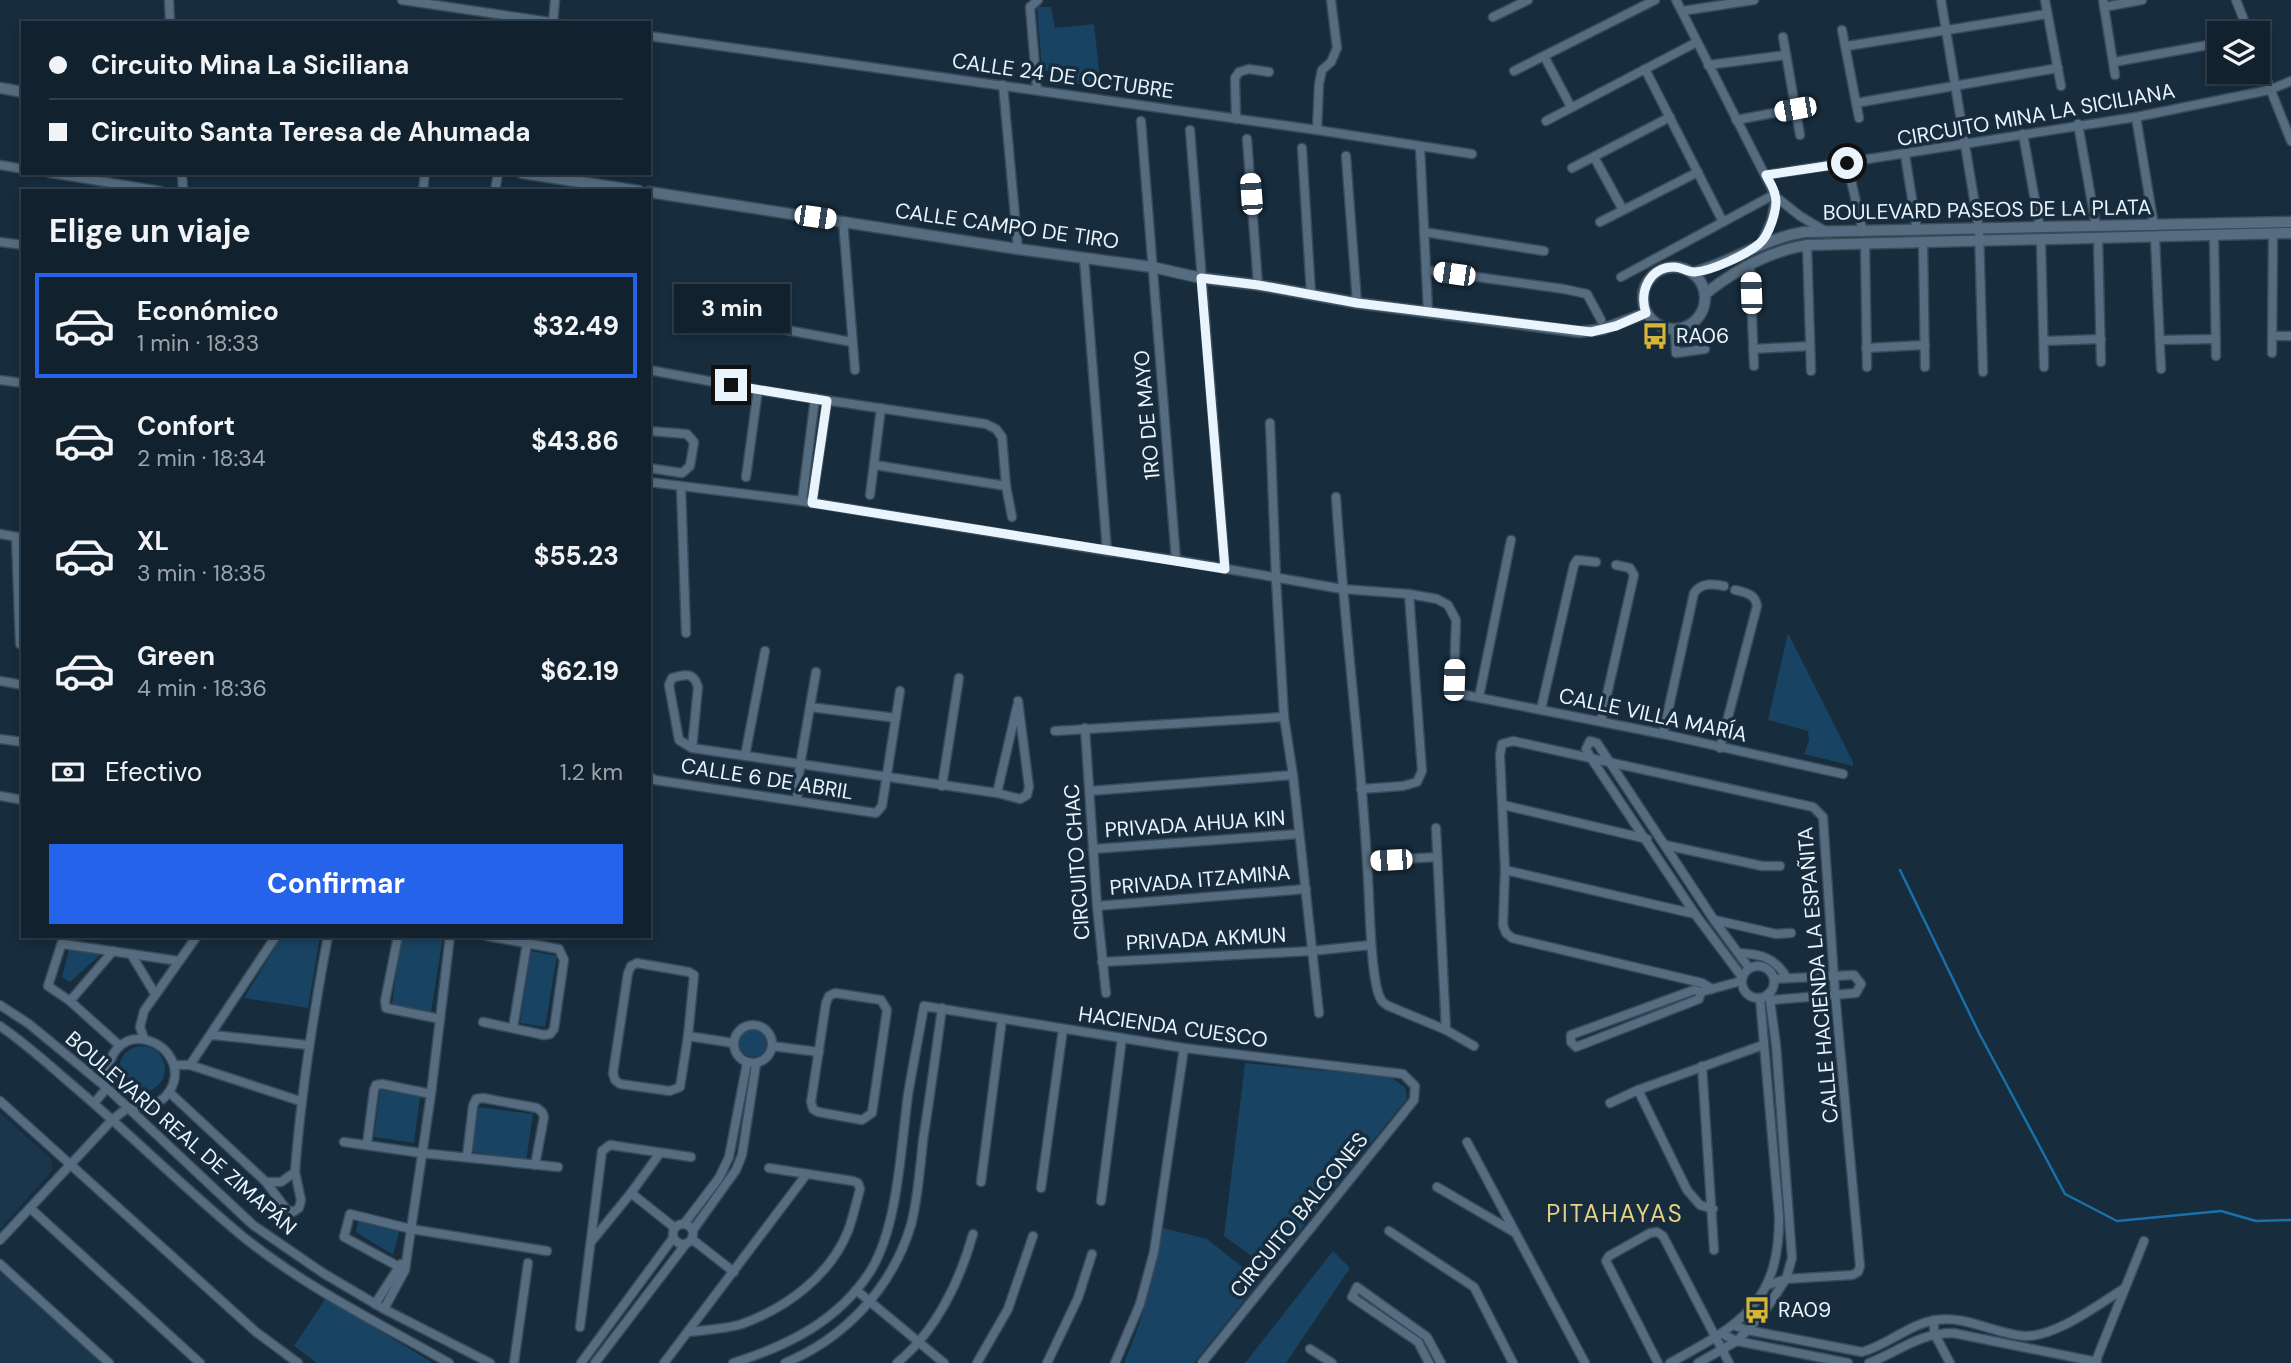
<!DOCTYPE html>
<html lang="es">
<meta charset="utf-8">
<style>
body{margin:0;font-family:"DM Sans",sans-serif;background:#1a2936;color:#f1f3f6;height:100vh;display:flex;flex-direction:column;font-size:26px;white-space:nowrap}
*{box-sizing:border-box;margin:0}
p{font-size:23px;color:#9ca3aa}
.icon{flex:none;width:38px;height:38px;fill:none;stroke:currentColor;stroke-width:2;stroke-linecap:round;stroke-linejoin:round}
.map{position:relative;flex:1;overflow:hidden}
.details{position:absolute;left:21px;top:189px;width:630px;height:749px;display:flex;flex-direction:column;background:#11212e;border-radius:0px;box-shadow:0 4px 10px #0003,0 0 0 2px #303e4a}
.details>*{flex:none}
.top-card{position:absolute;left:21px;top:21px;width:630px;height:154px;border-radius:0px;box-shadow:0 4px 10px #0003,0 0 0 2px #303e4a;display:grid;align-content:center;height:154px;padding:0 28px;background:#11212e}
.buttons{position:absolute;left:2207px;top:21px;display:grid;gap:14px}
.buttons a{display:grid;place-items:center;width:63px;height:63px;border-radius:0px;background:#11212e;box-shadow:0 4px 10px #0003,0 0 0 2px #303e4a;font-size:35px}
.end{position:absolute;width:32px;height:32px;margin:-16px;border:9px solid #e9f4fd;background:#111;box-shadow:0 0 0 4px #111}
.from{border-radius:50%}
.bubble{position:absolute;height:49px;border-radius:0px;background:#11212e;box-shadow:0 4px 10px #0003,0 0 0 2px #303e4a;font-size:23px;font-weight:700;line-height:49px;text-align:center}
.car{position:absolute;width:21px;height:42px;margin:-21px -10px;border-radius:9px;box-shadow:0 0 5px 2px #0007;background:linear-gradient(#fff 24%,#345 0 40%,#fff 0 76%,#345 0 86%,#fff 0)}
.top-card b{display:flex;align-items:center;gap:24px;height:66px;font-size:26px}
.top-card b+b{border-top:2px solid #303e4a}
.top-card i{width:18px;height:18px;background:#f1f3f6}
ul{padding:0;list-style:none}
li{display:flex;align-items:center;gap:21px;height:105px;margin:0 14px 10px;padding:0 14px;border:4px solid transparent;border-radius:0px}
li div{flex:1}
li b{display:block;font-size:26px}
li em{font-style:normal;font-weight:700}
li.selected{border-color:#2563eb}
li>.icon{width:63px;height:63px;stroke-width:1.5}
h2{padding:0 28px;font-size:32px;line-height:84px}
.pay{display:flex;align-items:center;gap:18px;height:77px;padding:0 28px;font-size:26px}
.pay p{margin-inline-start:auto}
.cta{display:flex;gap:14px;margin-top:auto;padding:14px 28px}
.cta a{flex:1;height:80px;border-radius:0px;background:#2563eb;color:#fff;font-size:28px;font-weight:700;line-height:80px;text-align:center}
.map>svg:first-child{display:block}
.built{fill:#1a364c}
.green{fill:#194362}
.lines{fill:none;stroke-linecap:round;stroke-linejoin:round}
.stream{stroke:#1871ac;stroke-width:2.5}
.minor-casing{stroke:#394a58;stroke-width:11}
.tertiary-casing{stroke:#394a58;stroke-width:13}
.minor{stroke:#566d81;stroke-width:8}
.tertiary{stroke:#566d81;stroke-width:10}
.route{stroke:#e9f4fd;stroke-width:9}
.labels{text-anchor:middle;stroke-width:7;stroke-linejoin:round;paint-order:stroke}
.street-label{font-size:21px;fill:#e9f4fd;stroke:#172c3d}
.poi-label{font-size:21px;fill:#e9f4fd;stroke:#172c3d;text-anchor:start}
.quarter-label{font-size:24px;letter-spacing:2px;fill:#e7d184;stroke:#172c3d}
</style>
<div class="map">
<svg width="2291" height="1363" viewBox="0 0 2291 1363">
<rect width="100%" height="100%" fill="#172c3d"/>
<g class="built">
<polygon points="0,1113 51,1159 53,1169 0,1230"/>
<polygon points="0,1272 70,1333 105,1363 0,1363"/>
</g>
<g class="green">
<polygon points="1037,7 1051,7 1055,28 1094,24 1101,88 1065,81 1064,73 1042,70"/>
<polygon points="1788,633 1853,762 1853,766 1804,754 1809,740 1808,731 1768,720"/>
<polygon points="282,936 320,936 308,1008 244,998"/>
<polygon points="401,936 443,937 431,1012 392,1006"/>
<polygon points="71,942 103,948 100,955 70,982 62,977"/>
<polygon points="531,951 557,956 545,1027 520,1023"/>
<circle cx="753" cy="1043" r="14"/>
<circle cx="142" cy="1069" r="23"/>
<polygon points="1245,1063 1390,1077 1405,1087 1407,1099 1269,1269 1224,1236"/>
<polygon points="380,1090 420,1097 414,1143 374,1137"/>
<polygon points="478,1107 533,1114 526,1161 472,1152"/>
<polygon points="358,1221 400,1229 393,1255 356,1232"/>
<path d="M1163 1228 1207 1239 1260 1281 1194 1363H1124C1143 1319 1155 1275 1163 1228Z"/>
<polygon points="1333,1251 1350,1268 1286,1363 1245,1363"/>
<polygon points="326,1298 433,1363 317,1363 294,1346"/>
</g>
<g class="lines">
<polyline class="stream" points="1900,870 1979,1033 2065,1194 2117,1221 2221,1211 2256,1221 2291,1220"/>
<defs>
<g id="minor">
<polyline points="169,0 170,23"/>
<polyline points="402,0 557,23"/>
<polyline points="1676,0 1776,197 1800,216 1825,231"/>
<polyline points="1941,0 1979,229 1983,372"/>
<polyline points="2045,0 2061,86"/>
<polyline points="2103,0 2115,75"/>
<polyline points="2236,0 2249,33"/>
<polyline points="2104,7 2142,0"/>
<polyline points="1682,11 1754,0"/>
<polyline points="1493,17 1528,0"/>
<polyline points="553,22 555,0"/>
<polyline points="1842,30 1859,118"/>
<polyline points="649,36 1317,130 1472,154"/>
<polyline points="1783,37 1800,135"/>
<polyline points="1847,46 2047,14"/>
<polyline points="1544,56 1571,107"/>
<polyline points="2258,58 2291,141"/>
<polyline points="2114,62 2219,43"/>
<polyline points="1708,65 1786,55"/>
<polyline points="1645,69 1723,222"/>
<polyline points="1514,71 1655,0"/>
<polyline points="1003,85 1018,249"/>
<polyline points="1037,90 1030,7 1038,0"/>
<polyline points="1856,103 2058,68"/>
<polyline points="2136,117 2154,226"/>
<polyline points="1236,119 1235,78 1239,72 1249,69 1269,72"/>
<polyline points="1736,120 1795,109"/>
<polyline points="1141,121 1176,560"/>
<polyline points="1546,121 1697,42"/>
<polyline points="2078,124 2096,226"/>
<polyline points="1190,130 1225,569"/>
<polyline points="1317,130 1319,84 1322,70 1331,62 1337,48 1331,0"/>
<polyline points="2023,134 2040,228"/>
<polyline points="1247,139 1258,285"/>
<polyline points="1420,147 1428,311"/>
<polyline points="1302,148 1311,294"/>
<polyline points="1905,155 1917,230"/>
<polyline points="1346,156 1357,303"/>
<polyline points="1594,157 1623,210"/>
<polyline points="1847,163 1863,232"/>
<polyline points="0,165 23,169"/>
<polyline points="1572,168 1670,117"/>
<polyline points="50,173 161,191"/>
<polyline points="182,173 183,191"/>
<polyline points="1766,175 2136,117 2269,90 2291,81"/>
<polyline points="423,191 425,173"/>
<polyline points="495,191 498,173"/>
<polyline points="843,221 855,370"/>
<polyline points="1600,222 1698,172"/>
<polyline points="1424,232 1544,251"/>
<polyline points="2214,237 2216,356"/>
<polyline points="2155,238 2161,369"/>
<polyline points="2098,239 2101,362"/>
<polyline points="2041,241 2044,367"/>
<polyline points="0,242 23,245"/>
<polyline points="1923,243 1925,367"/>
<polyline points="1761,244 1771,221 1776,197"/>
<polyline points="1865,244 1867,367"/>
<polyline points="1807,245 1811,371"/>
<polyline points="1084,258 1107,551"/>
<polyline points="1750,265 1754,366"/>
<polyline points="1426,270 1564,289 1587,294 1601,320"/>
<polyline points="1621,277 1775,194"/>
<polyline points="781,329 852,342"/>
<polyline points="1675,330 1676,353 1705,349"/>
<polyline points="2272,336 2291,336"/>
<polyline points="2160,340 2216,339"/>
<polyline points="2044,341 2101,339"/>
<polyline points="1866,348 1925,345"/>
<polyline points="1753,349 1810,346"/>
<polyline points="2272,353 2273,234"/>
<polyline points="649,370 758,390 986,424 996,429 1002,437 1006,486 1012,517"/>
<polyline points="0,380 23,383"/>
<polyline points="1270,423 1276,579 1284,717 1293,775 1319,1013"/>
<polyline points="649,431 687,434 694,442 690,466 682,473 649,468"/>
<polyline points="875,465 1006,486"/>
<polyline points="746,477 758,390"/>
<polyline points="649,482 802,501 1107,551 1176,560 1342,589 1409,594 1437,599 1448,605 1456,620 1454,680 1457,691 1465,695 1663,734 1843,774"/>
<polyline points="681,487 686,633"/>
<polyline points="870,495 881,408"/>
<path d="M1336 497C1345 639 1365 780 1370 922 1371 938 1373 990 1382 1001 1383 1003 1388 1006 1391 1007L1446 1030 1474 1046"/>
<polyline points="802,501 815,398"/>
<polyline points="812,503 827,401"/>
<polyline points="0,534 23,538"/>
<polyline points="16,537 20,644 23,644"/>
<polyline points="0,681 23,685"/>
<polyline points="1479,697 1511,540"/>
<polyline points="810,707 896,718"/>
<polyline points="1541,709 1574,565 1577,560 1596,562"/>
<polyline points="1601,721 1634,575 1630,568 1616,565"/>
<polyline points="1085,728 1097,906 1106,993"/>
<polyline points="1055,731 1284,717"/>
<path d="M1663 734 1694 593C1702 582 1712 584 1724 586"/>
<polyline points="0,739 23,742"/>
<path d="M692 748 698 687C694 672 685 674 672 678L669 685 679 740 692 748 997 793 1020 799 1027 795 1029 787 1018 701"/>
<path d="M1720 748 1757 606C1755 594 1747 593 1735 590"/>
<polyline points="745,756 765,651"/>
<polyline points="649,776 655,780 876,813 882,806 900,691"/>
<polyline points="942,786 959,678"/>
<polyline points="1361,789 1403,786 1417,782 1422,771 1409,594"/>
<polyline points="1090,791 1293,775"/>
<polyline points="997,793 1017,707"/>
<polyline points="0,796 23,800"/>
<polyline points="797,800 800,765 816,672"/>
<polyline points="1503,805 1647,839"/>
<polyline points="1436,828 1446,1030"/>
<polyline points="1665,845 1762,866 1780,866"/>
<polyline points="1093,849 1299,834"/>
<polyline points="1368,861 1437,857"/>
<polyline points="1505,870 1695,914"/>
<polyline points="1097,906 1306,889"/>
<polyline points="1715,920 1776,934 1791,933"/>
<polyline points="64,936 48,986 70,1001 120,1046"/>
<polyline points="398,936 385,1001 386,1008 440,1019"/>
<polyline points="63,944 179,961"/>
<path d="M1739 953C1762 954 1775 958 1787 978"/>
<polyline points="131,954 155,994"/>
<polyline points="1102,962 1311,951 1371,945"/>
<polygon points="637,963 689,972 694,975 688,1036 680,1087 670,1091 620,1084 615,1080 613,1073 628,973 631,966"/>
<circle cx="1758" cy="982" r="16"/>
<polyline points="1742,977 1695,914 1591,758 1586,749 1590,741 1597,743 1714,920 1749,968"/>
<polyline points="1712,989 1702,983 1512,938 1506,933 1503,925 1505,870 1500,755 1502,744 1513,741 1813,807 1823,817 1835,993 1860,1266 1858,1272 1852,1275 1786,1279 1768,1285"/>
<polyline points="1701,992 1699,999 1576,1047 1571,1042 1571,1035 1694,990 1701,992 1741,981"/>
<polygon points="835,993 881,1000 887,1010 872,1113 862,1120 818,1112 813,1109 811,1102 826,1003 829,996"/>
<polyline points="1771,1000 1856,993 1861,984 1854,975 1774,979"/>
<polyline points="70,1001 113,951"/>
<polyline points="0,1005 29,1024 107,1088 253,1225 323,1273 384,1309 490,1363"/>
<polyline points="483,1022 544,1035 550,1034 554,1029 564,960 559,949 487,936"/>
<circle cx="753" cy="1044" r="19"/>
<path d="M0 1026C25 1043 47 1063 70 1083 128 1132 182 1186 241 1235 303 1286 379 1323 449 1363"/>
<polyline points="513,1028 527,943"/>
<polyline points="212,1035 308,1045"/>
<polyline points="688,1036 733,1043"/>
<polyline points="144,1039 140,1027 144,1011 197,936"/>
<polyline points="772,1046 819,1052"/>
<polyline points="174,1065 190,1065 300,1101"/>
<polyline points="190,1065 276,936"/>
<polyline points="1702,1066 1714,1250"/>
<polyline points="1638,1090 1687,1190 1700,1205 1713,1209"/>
<path d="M169 1092 266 1182H281L295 1172C301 1091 313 1016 328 936"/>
<polyline points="0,1101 256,1332 298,1363"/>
<polyline points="1610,1103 1638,1090 1763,1045"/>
<polyline points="344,1142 421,1153 558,1167"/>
<polyline points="1467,1142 1585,1363"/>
<polyline points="367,1144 374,1090 376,1085 382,1084 431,1094"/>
<polyline points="467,1156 473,1106 476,1099 483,1098 537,1108 542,1112 544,1117 535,1165"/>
<polyline points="266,1182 286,1209 293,1212 299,1208 301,1200 295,1172"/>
<polyline points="981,1182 1002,1019"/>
<polyline points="1437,1187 1514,1232"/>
<polyline points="1041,1188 1063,1029"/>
<polyline points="631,1193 675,1228"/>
<polyline points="1101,1201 1122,1038"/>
<polyline points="30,1208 200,1363"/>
<circle cx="683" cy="1234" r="10"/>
<polyline points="684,1224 719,1178 729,1157 747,1063"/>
<polyline points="693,1230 736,1170 742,1155 756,1064"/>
<polyline points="1389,1231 1474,1287 1513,1363"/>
<path d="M0 1240 112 1120C118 1116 124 1109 130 1108 145 1105 159 1107 169 1092 199 1045 104 1003 107 1088L94 1103"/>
<polyline points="693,1240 734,1272"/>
<polyline points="591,1242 631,1193 660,1153"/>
<polyline points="0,1264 109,1363"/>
<polyline points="405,1270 344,1237 350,1214 411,1229 547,1251"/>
<polyline points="856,1290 944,1363"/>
<polyline points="375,1304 401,1264"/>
<polyline points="384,1309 405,1270 431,1094 450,936"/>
<polyline points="1934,1320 1934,1333 1950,1363"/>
<path d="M1733 1325 1747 1330 1862 1352C1888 1345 1909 1324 1936 1320 1965 1315 1995 1334 2025 1336 2056 1337 2099 1304 2125 1288"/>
<polyline points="580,1327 602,1151 610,1145 691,1157"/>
<path d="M688 1332C705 1330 725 1329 742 1324 786 1308 830 1276 848 1231 853 1218 856 1203 860 1189L858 1183 853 1181 769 1168"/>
<polyline points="1722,1334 1737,1341 1848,1363"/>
<polyline points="1310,1349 1332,1363"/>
<polyline points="514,1363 528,1263"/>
<polyline points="581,1363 673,1238"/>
<polyline points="595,1363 685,1245"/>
<polyline points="664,1363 806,1175"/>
<path d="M733 1363C787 1346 839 1321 871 1270 898 1226 901 1146 908 1095 913 1065 919 1035 924 1006L1184 1048 1403 1074 1415 1086 1414 1100 1202 1363"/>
<path d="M785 1363C845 1338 892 1288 911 1225 918 1198 920 1168 923 1140 930 1096 936 1052 942 1008"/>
<path d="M897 1363C936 1331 960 1281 973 1234"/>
<polyline points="977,1363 1008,1309 1033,1236"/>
<polyline points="1047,1363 1078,1298 1092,1254"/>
<polyline points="1115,1363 1140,1304 1154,1252 1184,1048"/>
<polyline points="1429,1363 1418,1342 1352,1297 1357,1287 1427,1337 1441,1363"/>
<polyline points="1658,1363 1606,1261 1609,1256 1650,1233 1657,1232 1663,1236 1729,1363"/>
<path d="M1670 1363C1740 1325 1780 1303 1779 1216L1760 998"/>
<polyline points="1698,1363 1737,1341 1764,1312 1786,1279 1792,1258 1776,1045 1769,993"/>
<path d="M1869 1363C1900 1351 1919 1333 1953 1333L2097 1362"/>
<polyline points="2095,1363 2144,1241"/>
</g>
<g id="tertiary">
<polyline points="0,88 23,92"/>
<polyline points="522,173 639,191"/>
<polyline points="649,192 1018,249 1152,267 1201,278 1258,285 1357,303 1580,332 1603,329 1646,313"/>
<circle cx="1674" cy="298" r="31"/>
<path d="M1692 273C1733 262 1762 239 1804 232L2291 222"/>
<path d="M1705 294C1734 271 1770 251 1807 245L2291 233"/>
</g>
</defs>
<use href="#minor" class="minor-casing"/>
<use href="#tertiary" class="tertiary-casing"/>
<use href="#minor" class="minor"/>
<use href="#tertiary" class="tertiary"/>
</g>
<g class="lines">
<path class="route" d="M731 385 827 401 812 503 1225 569 1201 278 1258 285 1357 303 1591 332 1616 326 1646 313C1639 292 1649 267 1674 267 1682 267 1688 273 1695 272 1711 271 1746 255 1759 244 1769 236 1779 207 1775 195 1774 188 1769 181 1766 175L1847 163"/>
</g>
<defs>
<symbol id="bus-bare" viewBox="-9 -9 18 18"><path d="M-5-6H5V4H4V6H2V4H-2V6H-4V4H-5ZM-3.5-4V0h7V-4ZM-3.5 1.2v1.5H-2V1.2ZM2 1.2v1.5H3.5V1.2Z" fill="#d6b534" stroke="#172c3d" stroke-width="2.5" paint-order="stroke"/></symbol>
</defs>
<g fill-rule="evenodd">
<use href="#bus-bare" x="1636" y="317" width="38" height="38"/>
<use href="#bus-bare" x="1738" y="1291" width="38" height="38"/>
</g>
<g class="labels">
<g class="street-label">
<text transform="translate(1063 76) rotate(8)" y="7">CALLE 24 DE OCTUBRE</text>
<text transform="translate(2036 115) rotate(-10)" y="7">CIRCUITO MINA LA SICILIANA</text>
<text transform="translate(1987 210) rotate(-1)" y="7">BOULEVARD PASEOS DE LA PLATA</text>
<text transform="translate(1007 226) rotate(8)" y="7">CALLE CAMPO DE TIRO</text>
<text transform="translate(1147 415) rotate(-95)" y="7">1RO DE MAYO</text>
<text transform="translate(1653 715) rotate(12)" y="7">CALLE VILLA MARÍA</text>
<text transform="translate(767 779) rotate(9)" y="7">CALLE 6 DE ABRIL</text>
<text transform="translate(1195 824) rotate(-4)" y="7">PRIVADA AHUA KIN</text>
<text transform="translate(1077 862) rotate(-94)" y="7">CIRCUITO CHAC</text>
<text transform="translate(1200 880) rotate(-5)" y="7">PRIVADA ITZAMINA</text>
<text transform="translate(1206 939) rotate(-3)" y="7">PRIVADA AKMUN</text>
<text transform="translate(1818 975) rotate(-95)" y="7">CALLE HACIENDA LA ESPAÑITA</text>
<text transform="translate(1173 1027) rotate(8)" y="7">HACIENDA CUESCO</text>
<text transform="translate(181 1133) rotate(41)" y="7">BOULEVARD REAL DE ZIMAPÁN</text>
<text transform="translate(1299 1215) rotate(-51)" y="7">CIRCUITO BALCONES</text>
</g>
<g class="poi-label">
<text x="1676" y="343">RA06</text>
<text x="1778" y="1317">RA09</text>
</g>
<g class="quarter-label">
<text x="1615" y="1222">PITAHAYAS</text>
</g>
</g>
</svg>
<div class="buttons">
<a><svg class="icon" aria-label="layers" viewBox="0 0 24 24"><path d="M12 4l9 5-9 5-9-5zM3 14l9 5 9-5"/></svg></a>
</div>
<i class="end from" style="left:1847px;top:163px"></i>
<i class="end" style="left:731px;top:385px"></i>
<div class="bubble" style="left:674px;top:284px;width:116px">3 min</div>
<i class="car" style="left:1795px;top:109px;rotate:260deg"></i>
<i class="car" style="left:1251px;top:194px;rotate:356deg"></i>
<i class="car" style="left:815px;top:217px;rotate:98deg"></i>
<i class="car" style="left:1454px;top:274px;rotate:278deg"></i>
<i class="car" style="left:1751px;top:293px;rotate:358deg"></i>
<i class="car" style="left:1454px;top:680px;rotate:2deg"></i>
<i class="car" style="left:1391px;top:860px;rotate:267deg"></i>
<div class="top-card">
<b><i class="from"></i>Circuito Mina La Siciliana</b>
<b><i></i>Circuito Santa Teresa de Ahumada</b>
</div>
<section class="details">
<h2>Elige un viaje</h2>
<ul>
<li class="selected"><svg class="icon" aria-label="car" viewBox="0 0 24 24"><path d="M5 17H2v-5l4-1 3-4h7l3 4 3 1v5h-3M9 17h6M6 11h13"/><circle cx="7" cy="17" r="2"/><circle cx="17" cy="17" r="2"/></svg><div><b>Económico</b><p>1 min · 18:33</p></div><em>$32.49</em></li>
<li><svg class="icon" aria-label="car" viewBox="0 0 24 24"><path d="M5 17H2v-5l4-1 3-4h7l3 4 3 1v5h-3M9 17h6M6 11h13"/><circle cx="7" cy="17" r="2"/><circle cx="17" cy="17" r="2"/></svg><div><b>Confort</b><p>2 min · 18:34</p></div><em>$43.86</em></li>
<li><svg class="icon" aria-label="car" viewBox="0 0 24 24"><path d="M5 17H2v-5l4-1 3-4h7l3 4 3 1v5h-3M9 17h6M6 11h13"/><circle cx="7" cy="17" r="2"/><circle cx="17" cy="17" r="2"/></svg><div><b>XL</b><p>3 min · 18:35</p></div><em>$55.23</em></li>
<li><svg class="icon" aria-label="car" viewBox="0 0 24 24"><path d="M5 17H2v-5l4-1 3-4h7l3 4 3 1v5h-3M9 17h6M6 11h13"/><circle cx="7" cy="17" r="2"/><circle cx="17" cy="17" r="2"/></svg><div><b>Green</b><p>4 min · 18:36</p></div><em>$62.19</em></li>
</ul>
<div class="pay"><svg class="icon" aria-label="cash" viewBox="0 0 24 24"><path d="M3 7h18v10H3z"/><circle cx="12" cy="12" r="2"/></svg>Efectivo<p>1.2 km</p></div>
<div class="cta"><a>Confirmar</a></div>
</section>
</div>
